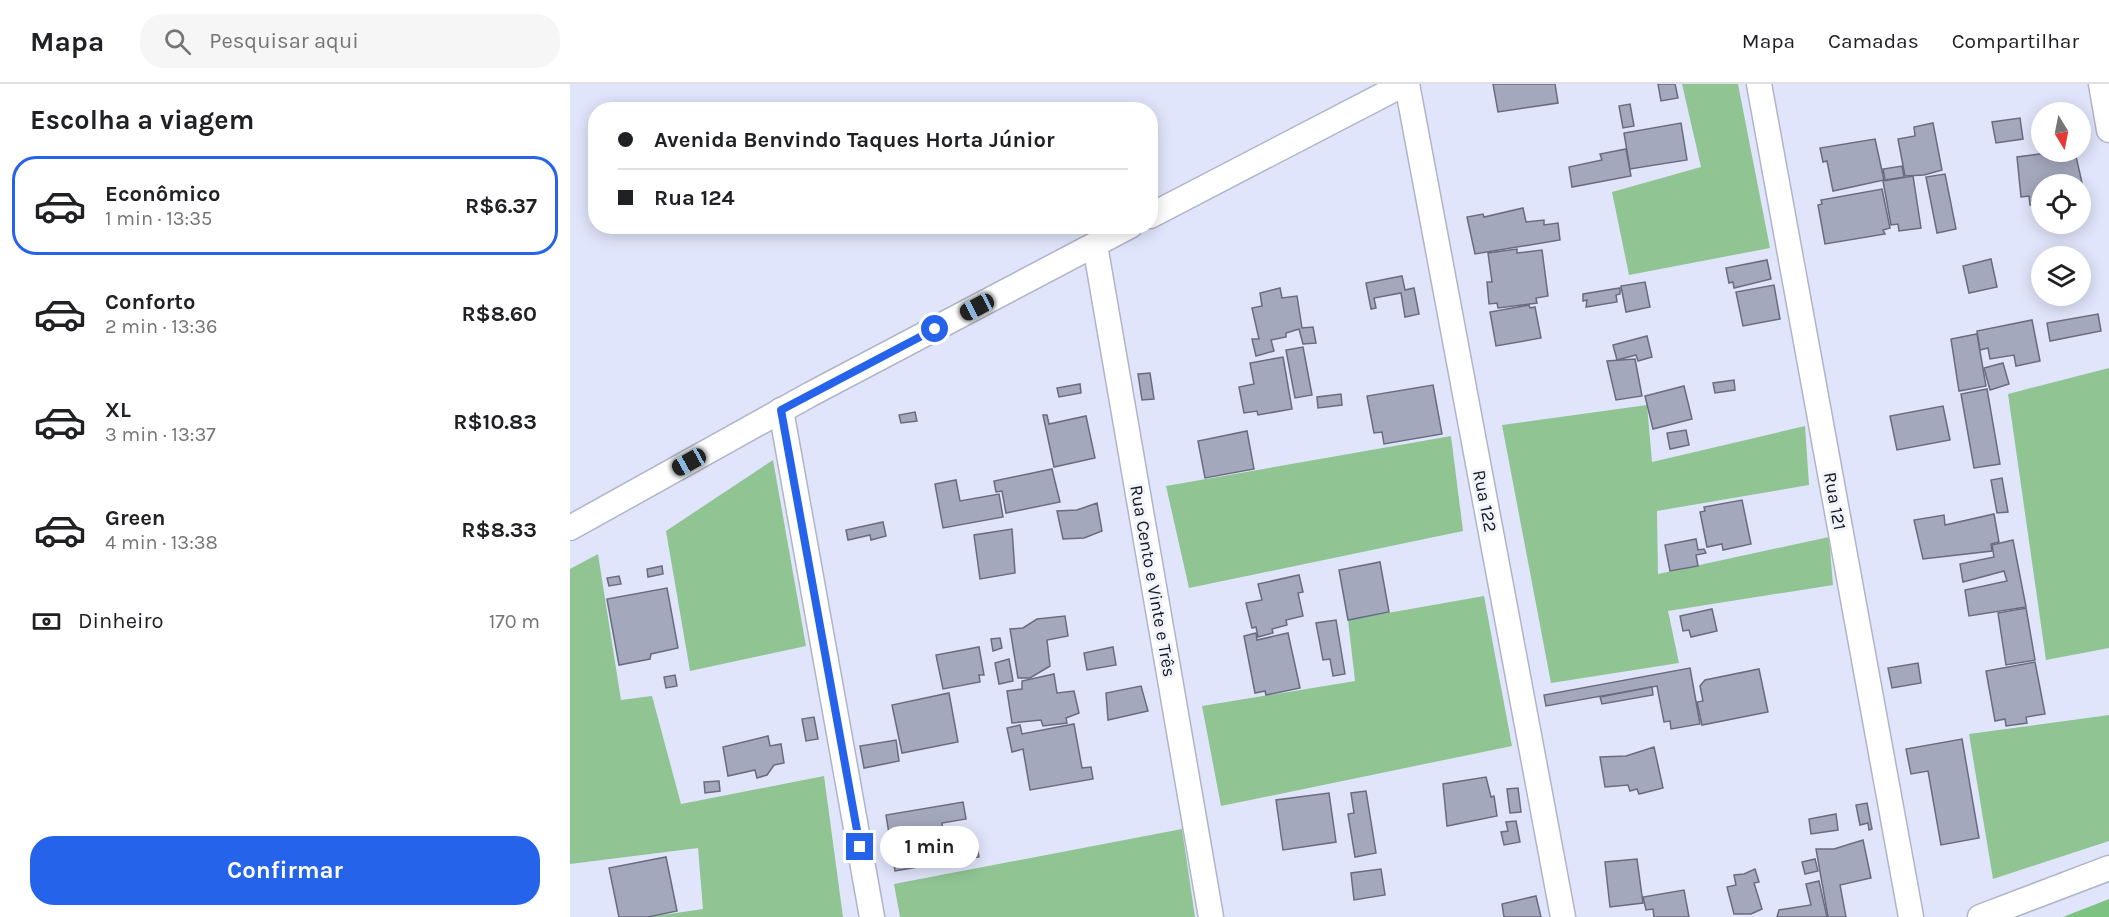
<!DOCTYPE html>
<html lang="pt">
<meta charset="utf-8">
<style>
body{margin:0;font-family:Karla,sans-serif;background:#f6f6f6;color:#202124;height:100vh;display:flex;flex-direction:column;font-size:22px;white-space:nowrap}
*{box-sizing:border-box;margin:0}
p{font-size:20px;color:#757577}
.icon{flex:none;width:33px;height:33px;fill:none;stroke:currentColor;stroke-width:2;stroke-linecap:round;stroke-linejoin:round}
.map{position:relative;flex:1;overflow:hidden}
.details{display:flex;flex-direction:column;background:#fff;width:570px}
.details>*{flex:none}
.guide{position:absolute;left:18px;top:18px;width:570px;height:132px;border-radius:24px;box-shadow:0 3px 15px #0003;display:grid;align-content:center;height:132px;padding:0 30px;background:#fff}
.needle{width:39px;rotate:170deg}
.buttons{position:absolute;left:1461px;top:18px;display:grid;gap:12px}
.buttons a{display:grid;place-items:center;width:60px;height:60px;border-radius:50%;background:#fff;box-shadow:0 3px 15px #0003;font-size:30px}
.end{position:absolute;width:27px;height:27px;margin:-14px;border:8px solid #2563eb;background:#fff;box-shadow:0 0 0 3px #fff}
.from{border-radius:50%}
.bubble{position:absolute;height:42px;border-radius:21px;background:#fff;box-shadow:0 3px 15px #0003;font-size:20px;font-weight:700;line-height:42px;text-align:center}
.car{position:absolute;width:18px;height:36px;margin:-18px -9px;border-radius:8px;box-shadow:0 0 4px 2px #0007;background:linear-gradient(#222 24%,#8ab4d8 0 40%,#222 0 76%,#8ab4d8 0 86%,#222 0)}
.guide b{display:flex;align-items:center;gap:21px;height:57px;font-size:22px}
.guide b+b{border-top:2px solid #e0e0e0}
.guide i{width:15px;height:15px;background:#202124}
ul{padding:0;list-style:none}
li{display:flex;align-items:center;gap:18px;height:99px;margin:0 12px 9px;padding:0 18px;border:3px solid transparent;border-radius:24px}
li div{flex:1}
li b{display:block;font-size:22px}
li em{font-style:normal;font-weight:700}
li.active{border-color:#2563eb}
li>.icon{width:54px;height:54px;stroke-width:1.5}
h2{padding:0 30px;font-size:27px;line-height:72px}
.pay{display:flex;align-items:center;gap:15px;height:66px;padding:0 30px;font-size:22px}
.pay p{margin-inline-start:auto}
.action{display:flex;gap:12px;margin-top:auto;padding:12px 30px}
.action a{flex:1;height:69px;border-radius:24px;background:#2563eb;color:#fff;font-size:24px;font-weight:700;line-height:69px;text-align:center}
header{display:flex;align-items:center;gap:36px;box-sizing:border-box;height:84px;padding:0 30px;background:#fff;border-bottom:2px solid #e0e0e0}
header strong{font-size:28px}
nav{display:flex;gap:33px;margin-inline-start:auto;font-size:21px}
.search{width:420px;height:54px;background:#f6f6f6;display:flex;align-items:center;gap:15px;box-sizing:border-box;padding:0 21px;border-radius:24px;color:#757577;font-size:22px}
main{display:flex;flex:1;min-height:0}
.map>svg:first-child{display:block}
.green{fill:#90c493}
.forest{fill:#7cc382}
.building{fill:#a4a8bd;stroke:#696c80;stroke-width:1.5}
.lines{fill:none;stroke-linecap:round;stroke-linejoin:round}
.minor-casing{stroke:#b0b4c9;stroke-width:27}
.minor{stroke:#fff;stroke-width:24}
.route{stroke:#2563eb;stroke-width:8}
.labels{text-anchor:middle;stroke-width:6;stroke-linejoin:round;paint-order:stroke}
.street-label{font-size:18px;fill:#16171f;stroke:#f1f3fc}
</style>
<header>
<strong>Mapa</strong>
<div class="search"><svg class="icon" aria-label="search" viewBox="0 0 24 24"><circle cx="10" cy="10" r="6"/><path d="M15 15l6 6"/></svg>Pesquisar aqui</div>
<nav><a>Mapa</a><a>Camadas</a><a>Compartilhar</a></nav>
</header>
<main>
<section class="details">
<h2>Escolha a viagem</h2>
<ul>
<li class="active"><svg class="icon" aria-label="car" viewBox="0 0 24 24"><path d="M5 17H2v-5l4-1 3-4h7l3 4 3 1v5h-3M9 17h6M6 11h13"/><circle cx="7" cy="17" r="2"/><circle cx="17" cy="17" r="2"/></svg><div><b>Econômico</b><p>1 min · 13:35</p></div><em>R$6.37</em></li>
<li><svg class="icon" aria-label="car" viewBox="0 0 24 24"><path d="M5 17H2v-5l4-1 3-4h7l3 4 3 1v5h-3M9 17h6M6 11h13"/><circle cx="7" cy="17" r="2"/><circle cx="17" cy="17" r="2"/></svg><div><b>Conforto</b><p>2 min · 13:36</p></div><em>R$8.60</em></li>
<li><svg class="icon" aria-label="car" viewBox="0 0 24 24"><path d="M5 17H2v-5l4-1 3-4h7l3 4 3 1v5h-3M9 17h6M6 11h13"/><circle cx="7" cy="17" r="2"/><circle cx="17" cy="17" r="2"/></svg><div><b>XL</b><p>3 min · 13:37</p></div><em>R$10.83</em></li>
<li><svg class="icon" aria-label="car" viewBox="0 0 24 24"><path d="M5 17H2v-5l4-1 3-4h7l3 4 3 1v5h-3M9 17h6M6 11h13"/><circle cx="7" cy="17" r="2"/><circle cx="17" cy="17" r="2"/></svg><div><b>Green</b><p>4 min · 13:38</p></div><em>R$8.33</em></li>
</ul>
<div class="pay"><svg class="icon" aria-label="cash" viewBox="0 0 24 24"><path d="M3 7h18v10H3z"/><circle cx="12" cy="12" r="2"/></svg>Dinheiro<p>170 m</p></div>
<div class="action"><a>Confirmar</a></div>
</section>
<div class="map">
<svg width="1539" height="833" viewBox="0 0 1539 833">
<rect width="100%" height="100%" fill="#e1e5fb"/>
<g class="green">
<polygon points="1112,0 1168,0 1200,164 1059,191 1042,108 1131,83"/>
<polygon points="1539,284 1539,564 1476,576 1438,310"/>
<polygon points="1077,321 1082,378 1235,342 1239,401 1087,427 1088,490 1259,453 1263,501 1098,527 1109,579 981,599 932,341"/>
<polygon points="881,352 893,447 619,504 596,402"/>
<polygon points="203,376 236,562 120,587 96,447"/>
<polygon points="28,470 51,616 82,612 111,720 254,692 273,833 79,833 133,825 128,764 0,780 0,485"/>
<polygon points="914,512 942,662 651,722 632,622 785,597 778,536"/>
<polygon points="1539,631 1539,757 1423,795 1399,650"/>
<polygon points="612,745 625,833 330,833 324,800"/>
</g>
<polygon class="forest" points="1539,815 1539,833 1493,833"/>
<g class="building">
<polygon points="923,0 985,0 988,19 928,28"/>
<polygon points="1088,0 1105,0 1108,14 1091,17"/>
<polygon points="1060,20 1064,42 1053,44 1049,22"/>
<polygon points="1450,34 1453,55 1426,59 1422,38"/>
<polygon points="1111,39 1117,76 1060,85 1054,49"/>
<polygon points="1363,39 1372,86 1354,91 1335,92 1328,55 1345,52 1344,43"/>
<polygon points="1305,55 1314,96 1263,107 1257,77 1253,78 1250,64"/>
<polygon points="1056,65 1061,92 1002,103 999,83 1032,76 1030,70"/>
<polygon points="1505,68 1515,112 1510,113 1510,100 1472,100 1472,120 1460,121 1459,112 1451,113 1447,73 1483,68"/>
<polygon points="1332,82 1334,93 1315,96 1313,85"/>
<polygon points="1375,90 1386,145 1367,149 1356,93"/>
<polygon points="1343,92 1351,144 1329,147 1328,140 1321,141 1313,97"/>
<polygon points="1312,105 1320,144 1313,146 1315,150 1255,160 1248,121 1252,120 1251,116"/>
<polygon points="953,124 956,138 974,136 974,141 988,139 990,156 905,170 897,133 913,130 914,133"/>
<polygon points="947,165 947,169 972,166 978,212 966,214 967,219 928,224 927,219 919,220 917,198 922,198 918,169"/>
<polygon points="1421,175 1427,203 1399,209 1393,182"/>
<polygon points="1197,176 1201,195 1164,204 1163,198 1159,199 1156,184"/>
<polygon points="832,192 835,206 844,204 849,230 835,233 831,209 804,214 806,224 801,225 796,199"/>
<polygon points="1075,198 1080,223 1056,228 1051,202"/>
<polygon points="1204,201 1210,235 1173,242 1166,208"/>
<polygon points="710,204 712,214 727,212 732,244 743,243 746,259 733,260 729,245 716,249 716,253 701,256 704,267 686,272 682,255 689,255 682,224 692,222 690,209"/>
<polygon points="1050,204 1050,210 1046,211 1047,218 1016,223 1017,216 1013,217 1013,210"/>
<polygon points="959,221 960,224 965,223 971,254 926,262 920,228"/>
<polygon points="1528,230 1531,247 1480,257 1477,239"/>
<polygon points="1462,236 1470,277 1446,282 1444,271 1420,275 1418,264 1410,266 1407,247"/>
<polygon points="1407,250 1416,302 1389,307 1381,255"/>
<polygon points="1077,252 1082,273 1068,277 1066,271 1047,276 1043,261"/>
<polygon points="733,263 742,311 725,314 716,266"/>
<polygon points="713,273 722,325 688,331 687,327 674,329 669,303 684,300 680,279"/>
<polygon points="1065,275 1072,312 1046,316 1037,277"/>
<polygon points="1433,279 1439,300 1420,306 1414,284"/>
<polygon points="580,289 584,315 572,316 568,290"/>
<polygon points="1164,296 1165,306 1145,309 1143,299"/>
<polygon points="510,300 511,309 489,313 487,304"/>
<polygon points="863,301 872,350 814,360 812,348 804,349 797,312"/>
<polygon points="1114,302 1122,335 1083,345 1075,312"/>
<polygon points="1417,305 1430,380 1404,384 1391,310"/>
<polygon points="771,310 772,321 748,324 747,313"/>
<polygon points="1373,322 1380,356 1327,366 1320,332"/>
<polygon points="345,328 347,337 331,339 329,331"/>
<polygon points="473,331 477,331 479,340 516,332 525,374 484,383"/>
<polygon points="1116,346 1119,361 1100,365 1097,349"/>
<polygon points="677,347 684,385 635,394 628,357"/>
<polygon points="482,385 490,418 436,429 432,407 426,408 424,397"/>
<polygon points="1432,394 1438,428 1427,429 1421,396"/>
<polygon points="386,396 390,417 429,410 433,433 373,444 365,400"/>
<polygon points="1172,416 1181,460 1153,466 1152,460 1137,463 1130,428 1135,427 1134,423"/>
<polygon points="527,419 532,447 514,454 493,455 487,427 507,426"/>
<polygon points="1424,430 1429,458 1421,460 1422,467 1353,475 1344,436 1374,431 1375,441"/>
<polygon points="313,438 316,452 301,456 300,451 278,456 276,446"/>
<polygon points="442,445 445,489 410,495 404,451"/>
<polygon points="1126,455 1128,466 1134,465 1136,469 1126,471 1128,482 1100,487 1095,461"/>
<polygon points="1443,456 1456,523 1399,532 1395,506 1437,497 1434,487 1393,498 1390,480 1424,473 1422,461"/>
<polygon points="810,478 819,528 778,536 769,486"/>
<polygon points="92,482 93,490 78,493 77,485"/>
<polygon points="729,491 733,508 728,509 733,532 716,536 717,541 702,545 703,549 688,553 686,543 682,544 676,519 692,516 688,500"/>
<polygon points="49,492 51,500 39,502 37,494"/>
<polygon points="97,504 108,564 81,570 80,575 49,581 37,515"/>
<polygon points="1456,524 1465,576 1436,581 1428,529"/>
<polygon points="1142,525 1147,547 1121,553 1119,546 1113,547 1110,532"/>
<polygon points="495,532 498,552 477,556 480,582 460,594 448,594 440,545 453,544 467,535"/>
<polygon points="766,536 775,590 763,592 760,575 753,576 746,539"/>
<polygon points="686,549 687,556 718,549 730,604 696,611 695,607 685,609 674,552"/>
<polygon points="430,554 432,564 423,567 421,555"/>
<polygon points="409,563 414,591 409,591 410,598 373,605 366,571"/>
<polygon points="543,563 546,581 517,586 514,569"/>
<polygon points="439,575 443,597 429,600 425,579"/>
<polygon points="1465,578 1475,630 1456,633 1457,639 1436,642 1435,635 1425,637 1416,587"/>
<polygon points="1348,579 1351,599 1322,604 1318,584"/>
<polygon points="1120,584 1130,640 1101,645 1100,637 1094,638 1087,602 976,622 974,611"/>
<polygon points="1189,585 1198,628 1132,641 1127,618 1133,617 1130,602 1135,596"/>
<polygon points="484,590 487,609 504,607 509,629 496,634 497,639 473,642 471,636 442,639 437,607 452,605 452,597"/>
<polygon points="105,591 107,602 96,604 94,593"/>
<polygon points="571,602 578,627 538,636 536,609"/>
<polygon points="1082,603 1083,611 1032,620 1030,613"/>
<polygon points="379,609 388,658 332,669 322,621"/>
<polygon points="244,633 248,655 236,657 232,635"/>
<polygon points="504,640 512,684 521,683 523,695 460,706 453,665 442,668 437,644 450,641 452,650"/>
<polygon points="198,652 200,662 211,660 214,679 204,681 197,691 187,694 185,686 158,692 153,663"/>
<polygon points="1392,655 1409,754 1371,761 1358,687 1341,690 1336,665"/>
<polygon points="326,656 329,677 294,684 290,662"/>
<polygon points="1084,663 1093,704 1069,710 1067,705 1060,707 1058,701 1035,703 1030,673 1056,672"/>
<polygon points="916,693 921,713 924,712 927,732 877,742 873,700"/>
<polygon points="149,697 150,707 135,709 134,698"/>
<polygon points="948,704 951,728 940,729 937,705"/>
<polygon points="796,707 806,769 785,773 778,730 784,729 781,709"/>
<polygon points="759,709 766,758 713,766 706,716"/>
<polygon points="393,718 396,735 372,739 375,763 406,757 409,773 325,787 316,731"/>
<polygon points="1297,719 1302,745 1299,746 1298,739 1290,741 1286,721"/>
<polygon points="1266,730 1268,746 1241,750 1239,735"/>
<polygon points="946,737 950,758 934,761 931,748 938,747 936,738"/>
<polygon points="1293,756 1301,794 1270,801 1276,833 1258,833 1246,765 1264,765"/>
<polygon points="96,773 107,827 78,833 49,833 39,784"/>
<polygon points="1067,775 1073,819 1040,823 1035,778"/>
<polygon points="1245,775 1248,787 1235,790 1232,778"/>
<polygon points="811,785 815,811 784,816 781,789"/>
<polygon points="1185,785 1189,798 1184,799 1192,825 1181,830 1164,830 1157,803 1166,801 1164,791 1174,790"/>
<polygon points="1249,797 1257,833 1207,833 1209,826 1241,821 1236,800"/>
<polygon points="1114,806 1119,833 1084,833 1083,825 1076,826 1073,813"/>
<polygon points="966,812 971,833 934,833 932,820"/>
</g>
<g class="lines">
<defs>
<g id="minor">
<polyline points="837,0 993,833"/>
<polyline points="1189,0 1341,833"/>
<polyline points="1531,0 1539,46"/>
<polyline points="580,132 834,0"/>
<polyline points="525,161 641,833"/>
<polyline points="211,326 302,833"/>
<polyline points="0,444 241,310 560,142"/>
<polyline points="1410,833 1539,784"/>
</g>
</defs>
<use href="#minor" class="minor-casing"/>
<use href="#minor" class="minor"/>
</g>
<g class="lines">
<polyline class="route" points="290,763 211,326 365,245"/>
</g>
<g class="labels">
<g class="street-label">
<text transform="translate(915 417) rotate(79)" y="6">Rua 122</text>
<text transform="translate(1265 417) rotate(80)" y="6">Rua 121</text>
<text transform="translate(583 497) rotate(80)" y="6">Rua Cento e Vinte e Três</text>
</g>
</g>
</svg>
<div class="buttons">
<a><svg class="needle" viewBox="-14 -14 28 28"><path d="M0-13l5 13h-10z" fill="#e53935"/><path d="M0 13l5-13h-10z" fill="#757577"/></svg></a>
<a><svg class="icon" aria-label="locate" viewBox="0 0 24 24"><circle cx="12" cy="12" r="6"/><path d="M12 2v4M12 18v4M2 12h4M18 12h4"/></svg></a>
<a><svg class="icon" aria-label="layers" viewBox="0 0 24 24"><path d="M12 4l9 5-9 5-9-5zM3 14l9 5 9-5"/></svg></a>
</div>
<i class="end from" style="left:365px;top:245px"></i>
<i class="end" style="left:290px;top:763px"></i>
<div class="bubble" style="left:310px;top:742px;width:99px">1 min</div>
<i class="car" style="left:407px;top:223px;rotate:242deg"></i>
<i class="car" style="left:119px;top:378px;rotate:241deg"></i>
<div class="guide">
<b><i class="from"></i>Avenida Benvindo Taques Horta Júnior</b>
<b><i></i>Rua 124</b>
</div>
</div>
</main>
